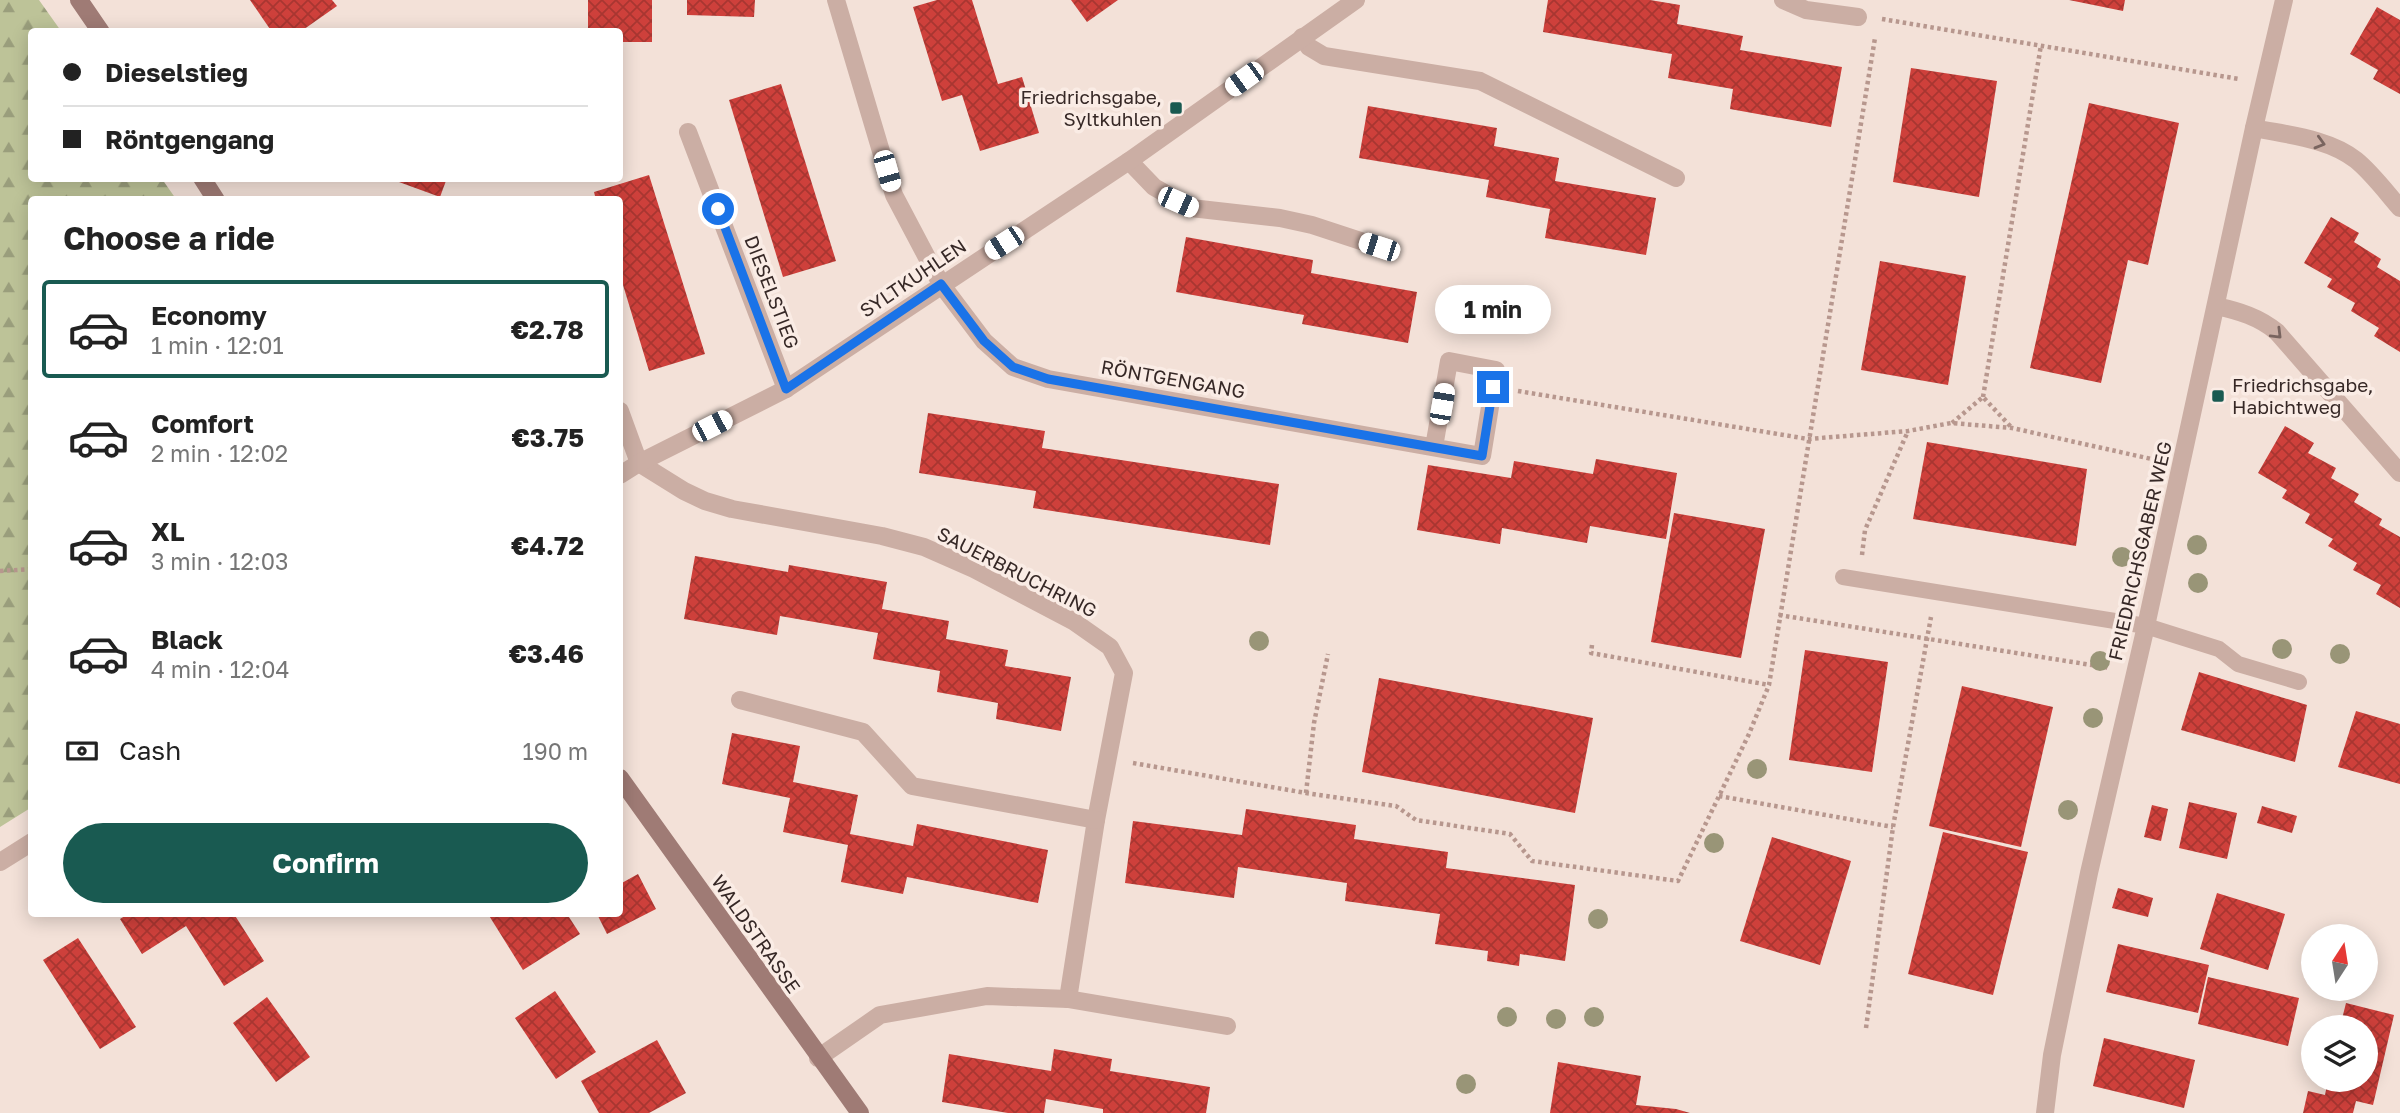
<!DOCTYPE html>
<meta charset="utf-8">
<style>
body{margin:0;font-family:"Golos Text",sans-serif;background:#f2f2f2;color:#222;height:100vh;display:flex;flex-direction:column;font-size:26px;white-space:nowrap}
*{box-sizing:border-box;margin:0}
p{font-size:23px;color:#767676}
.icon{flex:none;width:38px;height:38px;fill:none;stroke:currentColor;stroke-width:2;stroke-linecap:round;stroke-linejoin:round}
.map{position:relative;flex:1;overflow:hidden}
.panel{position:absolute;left:28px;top:196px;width:595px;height:721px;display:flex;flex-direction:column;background:#fff;border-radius:7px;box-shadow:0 4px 18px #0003}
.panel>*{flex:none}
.top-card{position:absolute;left:28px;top:28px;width:595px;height:154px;border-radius:7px;box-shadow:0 4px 18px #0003;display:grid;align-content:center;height:154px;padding:0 35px;background:#fff}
.needle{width:46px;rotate:12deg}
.buttons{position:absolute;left:2301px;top:924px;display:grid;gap:14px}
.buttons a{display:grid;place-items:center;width:77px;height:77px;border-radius:50%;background:#fff;box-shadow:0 4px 18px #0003;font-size:35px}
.end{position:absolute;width:32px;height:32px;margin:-16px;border:9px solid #1a73e8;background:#fff;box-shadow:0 0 0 4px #fff}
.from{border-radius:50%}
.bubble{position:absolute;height:49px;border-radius:24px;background:#fff;box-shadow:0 4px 18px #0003;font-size:23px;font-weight:700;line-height:49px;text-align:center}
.car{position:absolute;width:21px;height:42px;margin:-21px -10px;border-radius:9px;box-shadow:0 0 5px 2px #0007;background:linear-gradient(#fff 24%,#345 0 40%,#fff 0 76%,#345 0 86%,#fff 0)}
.top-card b{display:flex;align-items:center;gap:24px;height:66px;font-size:26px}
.top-card b+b{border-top:2px solid #e0e0e0}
.top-card i{width:18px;height:18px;background:#222}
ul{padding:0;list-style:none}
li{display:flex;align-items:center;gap:21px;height:98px;margin:0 14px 10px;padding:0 21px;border:4px solid transparent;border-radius:7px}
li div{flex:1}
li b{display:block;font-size:26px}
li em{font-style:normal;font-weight:700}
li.active{border-color:#195a51}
li>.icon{width:63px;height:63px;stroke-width:1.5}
h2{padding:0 35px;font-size:32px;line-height:84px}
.pay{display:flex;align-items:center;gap:18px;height:77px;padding:0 35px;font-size:26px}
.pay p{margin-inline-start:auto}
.cta{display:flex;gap:14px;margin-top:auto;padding:14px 35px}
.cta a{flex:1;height:80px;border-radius:42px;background:#195a51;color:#fff;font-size:28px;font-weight:700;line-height:80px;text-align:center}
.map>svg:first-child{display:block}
.forest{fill:url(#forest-firs)}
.building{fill:url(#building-cross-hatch)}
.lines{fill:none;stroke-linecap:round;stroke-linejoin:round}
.path{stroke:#b7978e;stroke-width:4.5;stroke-dasharray:3.5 3.5;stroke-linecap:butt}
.lane{stroke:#cbaea4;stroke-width:16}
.street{stroke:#cbaea4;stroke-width:18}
.secondary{stroke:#9f7b75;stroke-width:18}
.tree{fill:#999577}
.oneway{stroke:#79645f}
.route{stroke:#1a73e8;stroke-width:9}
.poi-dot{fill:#195a51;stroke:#faece5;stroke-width:2.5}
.labels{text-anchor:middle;stroke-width:7;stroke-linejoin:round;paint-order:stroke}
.poi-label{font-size:19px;fill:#362826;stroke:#faece5;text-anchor:end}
.street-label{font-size:19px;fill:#362826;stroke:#faece5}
</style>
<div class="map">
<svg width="2400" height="1113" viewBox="0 0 2400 1113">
<defs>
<pattern id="forest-firs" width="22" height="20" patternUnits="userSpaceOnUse" patternTransform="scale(1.75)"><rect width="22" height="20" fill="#bdc398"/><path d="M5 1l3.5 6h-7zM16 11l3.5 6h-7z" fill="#9a9e7c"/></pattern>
<pattern id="building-cross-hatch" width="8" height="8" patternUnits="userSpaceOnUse" patternTransform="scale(1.75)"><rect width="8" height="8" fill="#ce403b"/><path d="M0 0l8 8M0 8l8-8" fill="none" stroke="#a83631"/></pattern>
</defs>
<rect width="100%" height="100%" fill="#f3e1d8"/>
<polygon class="forest" points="0,0 39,0 61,31 32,32 32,178 162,179 176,199 32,200 32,807 0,827"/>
<g class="building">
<polygon points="250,0 332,0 337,6 300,32 272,32"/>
<polygon points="588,0 652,0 652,42 620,42 620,32 588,32"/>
<polygon points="687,0 755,0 754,17 687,15"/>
<polygon points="937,0 972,0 998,84 1022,77 1039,133 980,151 962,95 942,101 913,7"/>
<polygon points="1071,0 1118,0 1087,22"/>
<polygon points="1548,0 1650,0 1680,5 1677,24 1743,36 1740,50 1842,67 1831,127 1730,109 1733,89 1668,78 1672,54 1543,32"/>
<polygon points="2069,0 2125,0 2123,11"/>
<polygon points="2377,7 2400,20 2400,94 2373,79 2378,70 2350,54"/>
<polygon points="1911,68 1997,81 1979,197 1893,182"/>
<polygon points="781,84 836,261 783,277 729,100"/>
<polygon points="2089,103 2179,123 2148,265 2128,260 2101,383 2030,368"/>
<polygon points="1368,106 1497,128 1494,146 1559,158 1555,181 1656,198 1646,255 1545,238 1550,209 1486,197 1489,180 1359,158"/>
<polygon points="649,175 705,354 649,371 620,275 620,200 596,200 594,192"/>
<polygon points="388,178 447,178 440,197"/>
<polygon points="2331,217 2359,233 2354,242 2381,259 2377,267 2400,281 2400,352 2374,336 2379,328 2351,311 2355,303 2327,287 2332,279 2304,263"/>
<polygon points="1186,237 1313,260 1311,273 1417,292 1408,343 1302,324 1304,315 1176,292"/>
<polygon points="1880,261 1966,276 1948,385 1861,370"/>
<polygon points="928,413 1045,431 1042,448 1279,484 1270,545 1033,508 1036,491 919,473"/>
<polygon points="2285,426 2314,443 2308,453 2336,468 2331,478 2359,494 2354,502 2382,519 2379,525 2400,537 2400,608 2376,594 2381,585 2353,570 2357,563 2328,546 2333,539 2305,523 2310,514 2282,498 2287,490 2258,473"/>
<polygon points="1927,442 2087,469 2076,546 1913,519"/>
<polygon points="1596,459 1677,473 1666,539 1590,526 1587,543 1502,528 1500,544 1417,530 1428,465 1511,478 1514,461 1593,474"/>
<polygon points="1674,513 1765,529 1741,658 1651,642"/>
<polygon points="695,556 788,572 789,565 887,582 882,609 949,621 946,639 1008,650 1005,666 1071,677 1061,731 996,719 998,703 937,692 940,671 873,659 878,633 780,616 777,635 684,619"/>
<polygon points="1805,650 1888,662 1872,772 1789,760"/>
<polygon points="2199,672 2307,705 2295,762 2181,730"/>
<polygon points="1379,678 1593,718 1575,813 1362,772"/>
<polygon points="1962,686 2053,707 2021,847 1929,826"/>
<polygon points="2356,711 2400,724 2400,784 2338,767"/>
<polygon points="732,733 800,746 793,782 858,795 850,834 913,846 917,824 1048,850 1038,903 907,877 903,894 841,882 848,845 783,832 790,798 722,784"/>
<polygon points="2189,802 2237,813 2227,859 2179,848"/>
<polygon points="2152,805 2168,809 2161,841 2144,837"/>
<polygon points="2262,806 2297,816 2292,833 2257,823"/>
<polygon points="1246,809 1356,825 1354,839 1448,852 1446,868 1575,885 1565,961 1520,954 1519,966 1487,961 1488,951 1435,944 1440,914 1345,901 1347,883 1238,867 1234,898 1125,883 1133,821 1242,835"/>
<polygon points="1943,832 2028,852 1993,995 1908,974"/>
<polygon points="1772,837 1851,861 1820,965 1740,941"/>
<polygon points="638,874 656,909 607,934 597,914 620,914 620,884"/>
<polygon points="2118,888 2153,898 2148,917 2112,908"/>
<polygon points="2217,893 2285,914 2268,970 2200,949"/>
<polygon points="128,914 234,914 264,961 224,986 186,926 142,954 120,919"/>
<polygon points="488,914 567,914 580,934 523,970"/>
<polygon points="78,938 136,1027 100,1049 43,960"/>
<polygon points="2118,944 2209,965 2198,1013 2106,992"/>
<polygon points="2208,977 2299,998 2288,1046 2198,1024"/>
<polygon points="555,991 596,1052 556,1079 515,1018"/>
<polygon points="267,997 310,1057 276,1082 233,1023"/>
<polygon points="2346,1003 2394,1015 2373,1105 2356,1101 2353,1113 2303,1113 2308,1091 2325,1095 2328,1080 2366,1080 2366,1027 2340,1027"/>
<polygon points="2104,1038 2195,1060 2184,1108 2093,1086"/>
<polygon points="657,1040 686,1093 649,1113 599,1113 581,1081"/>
<polygon points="1054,1049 1112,1059 1110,1071 1210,1087 1206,1113 1103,1113 1103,1109 1046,1099 1044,1113 1008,1113 942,1102 949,1054 1051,1071"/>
<polygon points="1558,1062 1641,1076 1636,1105 1676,1109 1690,1113 1550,1113"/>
</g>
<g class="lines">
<g class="path">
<polyline points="1882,19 2239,79"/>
<polyline points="1518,391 1808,439 1908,431 1951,423 2012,428 2156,460"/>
<polyline points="1983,397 2041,45"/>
<polyline points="1952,423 1983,397 2012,428"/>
<polyline points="1862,555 1865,530 1908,431"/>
<polyline points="0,571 32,569"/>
<polyline points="1779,615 2110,668"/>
<polyline points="1592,645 1591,653 1769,685"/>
<polyline points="1133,763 1306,793 1396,806 1416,820 1510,834 1532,861 1678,881 1749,734 1769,685 1875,38"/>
<polyline points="1306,793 1314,723 1328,654"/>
<polyline points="1719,796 1893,827"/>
<polyline points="1866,1028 1893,827 1931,617"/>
</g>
<polyline class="lane" points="1843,577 2146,626 2219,649 2238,664 2299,682"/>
<g class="street">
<polyline points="836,0 894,195 941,284 984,341 1013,367 1048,379 1482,456 1496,370 1449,361 1434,447"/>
<polyline points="1783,0 1806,10 1858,17"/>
<polyline points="1302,37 1309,47 1324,56 1480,81 1676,178"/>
<path d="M2254 128C2287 135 2328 138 2356 160 2372 173 2386 192 2400 208"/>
<polyline points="688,132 786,389"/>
<polyline points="1129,161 1154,187 1191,208 1280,218 1312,225 1379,247"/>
<path d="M2216 306C2239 311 2259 317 2277 332L2400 473"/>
<polyline points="620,411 639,463 684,491 705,501 732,509 882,536 924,547 974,569 1073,621 1110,647 1124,673 1096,820 1068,999"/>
<polyline points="620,475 639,463 786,389 1129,161 1356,0"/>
<polyline points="740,700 863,732 912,786 1096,820"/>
<polyline points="0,862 32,842"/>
<polyline points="818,1058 880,1015 987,996 1068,999 1227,1026"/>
<polyline points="2045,1113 2052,1055 2089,873 2146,626 2254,128 2284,0"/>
</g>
<g class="secondary">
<polyline points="79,0 101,32"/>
<polyline points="202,178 216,200"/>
<polyline points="620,778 860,1113"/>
</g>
</g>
<g class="tree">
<circle cx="2197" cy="545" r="10"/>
<circle cx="2122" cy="557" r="10"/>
<circle cx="2198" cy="583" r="10"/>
<circle cx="1259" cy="641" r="10"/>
<circle cx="2282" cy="649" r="10"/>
<circle cx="2340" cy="654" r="10"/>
<circle cx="2100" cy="661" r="10"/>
<circle cx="2093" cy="718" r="10"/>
<circle cx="1757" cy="769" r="10"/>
<circle cx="2068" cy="810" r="10"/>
<circle cx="1714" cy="843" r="10"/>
<circle cx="1598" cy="919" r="10"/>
<circle cx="1507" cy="1017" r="10"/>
<circle cx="1594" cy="1017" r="10"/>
<circle cx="1556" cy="1019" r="10"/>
<circle cx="1466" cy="1084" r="10"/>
</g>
<defs><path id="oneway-chevron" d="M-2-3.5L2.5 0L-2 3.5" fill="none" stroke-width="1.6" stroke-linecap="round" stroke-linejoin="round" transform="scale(1.75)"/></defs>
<g class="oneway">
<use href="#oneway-chevron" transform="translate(2320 143) rotate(16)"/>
<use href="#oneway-chevron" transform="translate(2277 334) rotate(45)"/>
</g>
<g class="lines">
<polyline class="route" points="718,209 786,389 941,284 984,341 1013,367 1048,379 1482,456 1493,387"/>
</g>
<g class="poi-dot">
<rect x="1169" y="101" width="14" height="14" rx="3.5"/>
<rect x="2211" y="389" width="14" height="14" rx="3.5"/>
</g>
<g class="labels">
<g class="poi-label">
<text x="1162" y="104">Friedrichsgabe,<tspan x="1162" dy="22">Syltkuhlen</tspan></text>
<text x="2232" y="392" text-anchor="start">Friedrichsgabe,<tspan x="2232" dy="22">Habichtweg</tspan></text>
</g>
<g class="street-label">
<text transform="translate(913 278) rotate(-34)" y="7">SYLTKUHLEN</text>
<text transform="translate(772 292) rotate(69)" y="7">DIESELSTIEG</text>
<text transform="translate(1173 379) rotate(10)" y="7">RÖNTGENGANG</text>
<text transform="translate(2140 551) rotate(-77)" y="7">FRIEDRICHSGABER WEG</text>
<text transform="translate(1017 572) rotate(27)" y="7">SAUERBRUCHRING</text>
<text transform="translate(756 934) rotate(55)" y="7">WALDSTRASSE</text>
</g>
</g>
</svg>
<div class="buttons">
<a><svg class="needle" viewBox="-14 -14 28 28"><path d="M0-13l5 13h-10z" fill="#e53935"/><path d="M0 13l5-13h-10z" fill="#767676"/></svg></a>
<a><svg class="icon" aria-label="layers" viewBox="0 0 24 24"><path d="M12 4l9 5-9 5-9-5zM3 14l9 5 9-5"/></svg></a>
</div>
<i class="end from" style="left:718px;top:209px"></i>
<i class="end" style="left:1493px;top:387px"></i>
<div class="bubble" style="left:1435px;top:285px;width:116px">1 min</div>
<i class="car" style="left:1244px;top:79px;rotate:234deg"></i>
<i class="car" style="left:887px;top:171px;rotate:164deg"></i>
<i class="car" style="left:1178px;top:202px;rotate:114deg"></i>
<i class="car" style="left:1004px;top:243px;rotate:237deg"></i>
<i class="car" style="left:1379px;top:247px;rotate:288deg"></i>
<i class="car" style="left:1442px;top:404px;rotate:10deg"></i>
<i class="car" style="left:712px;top:426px;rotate:63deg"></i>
<div class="top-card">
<b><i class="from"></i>Dieselstieg</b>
<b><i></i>Röntgengang</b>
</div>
<section class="panel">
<h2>Choose a ride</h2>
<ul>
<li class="active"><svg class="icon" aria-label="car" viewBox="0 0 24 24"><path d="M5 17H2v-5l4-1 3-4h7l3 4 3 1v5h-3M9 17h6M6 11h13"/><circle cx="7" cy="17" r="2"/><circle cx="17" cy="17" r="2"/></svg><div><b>Economy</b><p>1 min · 12:01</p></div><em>€2.78</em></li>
<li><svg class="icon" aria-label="car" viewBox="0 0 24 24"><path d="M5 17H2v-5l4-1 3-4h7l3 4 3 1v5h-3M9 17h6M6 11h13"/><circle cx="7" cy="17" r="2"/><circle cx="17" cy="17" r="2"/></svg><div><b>Comfort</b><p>2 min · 12:02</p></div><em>€3.75</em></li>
<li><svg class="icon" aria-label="car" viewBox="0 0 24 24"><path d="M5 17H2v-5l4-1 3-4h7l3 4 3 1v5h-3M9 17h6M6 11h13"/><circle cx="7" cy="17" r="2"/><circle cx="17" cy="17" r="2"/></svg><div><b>XL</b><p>3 min · 12:03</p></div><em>€4.72</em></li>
<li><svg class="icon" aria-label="car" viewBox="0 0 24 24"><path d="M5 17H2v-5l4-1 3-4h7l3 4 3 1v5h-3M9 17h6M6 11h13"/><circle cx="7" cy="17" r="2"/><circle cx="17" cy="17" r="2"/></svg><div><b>Black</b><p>4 min · 12:04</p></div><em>€3.46</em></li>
</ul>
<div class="pay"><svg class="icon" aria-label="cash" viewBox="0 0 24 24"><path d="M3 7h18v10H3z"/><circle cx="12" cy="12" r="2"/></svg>Cash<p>190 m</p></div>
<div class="cta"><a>Confirm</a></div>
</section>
</div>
